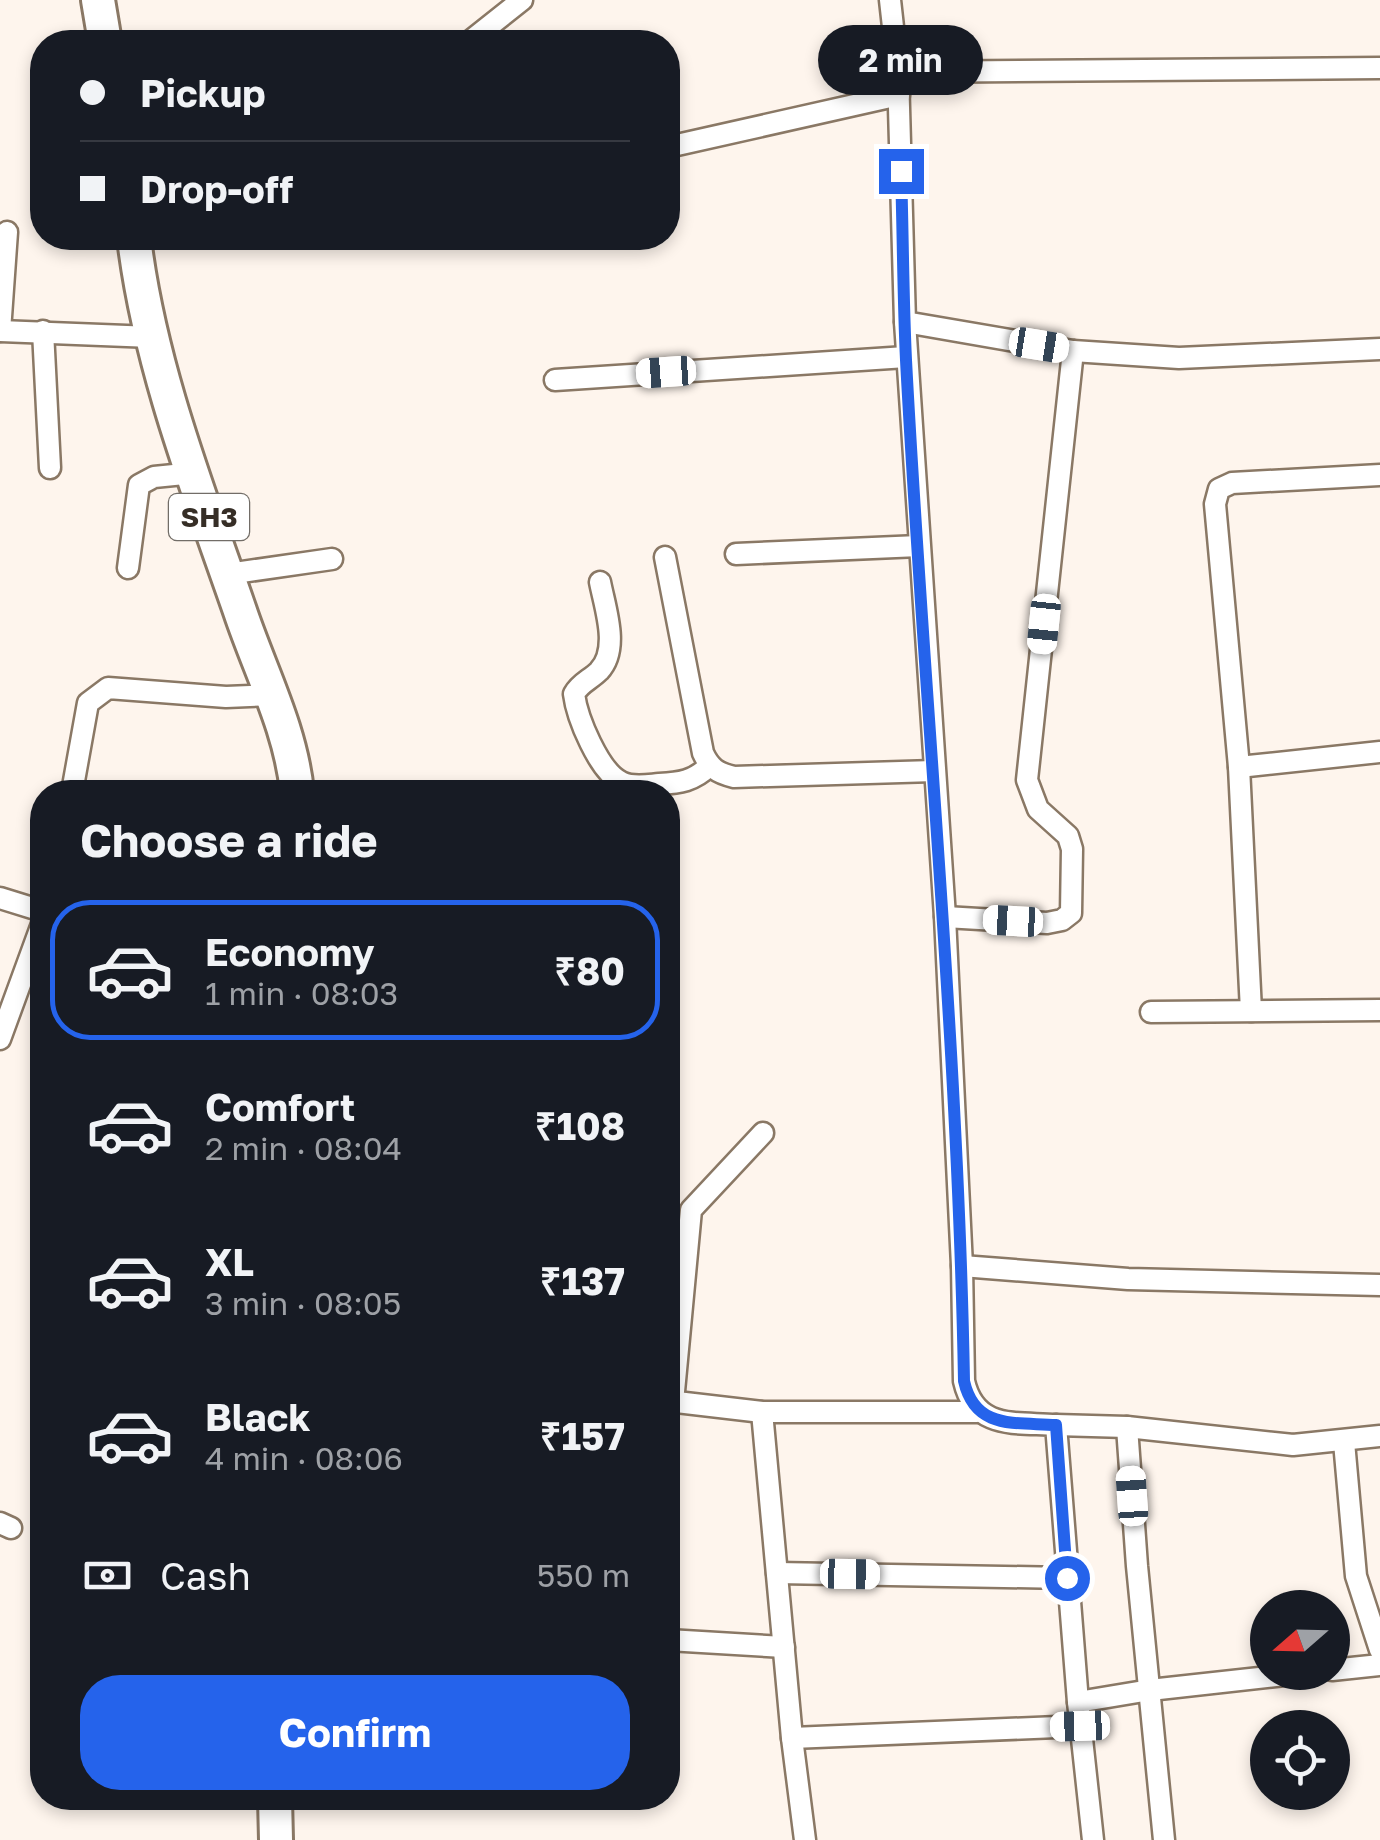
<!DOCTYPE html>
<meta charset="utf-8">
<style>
body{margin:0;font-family:"Golos Text",sans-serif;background:#242831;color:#f1f3f6;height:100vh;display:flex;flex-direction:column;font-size:38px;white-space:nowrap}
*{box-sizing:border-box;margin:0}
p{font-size:32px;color:#9ea1a6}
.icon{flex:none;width:55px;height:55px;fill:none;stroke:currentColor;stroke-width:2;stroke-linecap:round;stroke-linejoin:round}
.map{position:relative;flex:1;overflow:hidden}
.panel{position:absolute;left:30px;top:780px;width:650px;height:1030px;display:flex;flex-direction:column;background:#171b24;border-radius:40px;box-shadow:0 5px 15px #0003}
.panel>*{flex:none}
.hud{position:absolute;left:30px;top:30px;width:650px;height:220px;border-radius:40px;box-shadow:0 5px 15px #0003;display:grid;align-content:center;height:220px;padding:0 50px;background:#171b24}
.needle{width:65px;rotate:250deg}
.fabs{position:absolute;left:1250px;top:1590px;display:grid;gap:20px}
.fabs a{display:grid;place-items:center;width:100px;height:100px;border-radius:50%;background:#171b24;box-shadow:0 5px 15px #0003;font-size:50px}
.end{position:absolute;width:45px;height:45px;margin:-22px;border:12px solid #2563eb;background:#fff;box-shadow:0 0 0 5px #fff}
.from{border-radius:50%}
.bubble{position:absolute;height:70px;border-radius:35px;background:#171b24;box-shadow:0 5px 15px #0003;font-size:32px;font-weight:700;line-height:70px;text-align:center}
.car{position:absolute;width:30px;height:60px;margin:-30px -15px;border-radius:12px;box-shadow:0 0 8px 2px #0007;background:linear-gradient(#fff 24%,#345 0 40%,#fff 0 76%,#345 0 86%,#fff 0)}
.hud b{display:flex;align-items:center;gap:35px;height:95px;font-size:38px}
.hud b+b{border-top:2px solid #363941}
.hud i{width:25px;height:25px;background:#f1f3f6}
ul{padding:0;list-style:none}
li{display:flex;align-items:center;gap:30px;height:140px;margin:0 20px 15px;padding:0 30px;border:5px solid transparent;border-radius:40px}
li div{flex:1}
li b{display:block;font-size:38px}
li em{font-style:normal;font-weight:700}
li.active{border-color:#2563eb}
li>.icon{width:90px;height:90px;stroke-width:1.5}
h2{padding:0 50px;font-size:45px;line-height:120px}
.pay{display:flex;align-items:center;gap:25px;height:110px;padding:0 50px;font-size:38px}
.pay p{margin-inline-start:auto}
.button{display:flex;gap:20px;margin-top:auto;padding:20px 50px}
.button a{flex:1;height:115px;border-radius:40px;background:#2563eb;color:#fff;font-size:40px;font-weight:700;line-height:115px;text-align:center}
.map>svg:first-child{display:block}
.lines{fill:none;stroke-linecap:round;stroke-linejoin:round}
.street-casing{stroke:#8a7865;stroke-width:25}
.primary-casing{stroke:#8a7865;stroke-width:38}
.street{stroke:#fff;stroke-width:20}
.primary{stroke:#fff;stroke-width:32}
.route{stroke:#2563eb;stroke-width:12}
.labels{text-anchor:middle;stroke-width:9;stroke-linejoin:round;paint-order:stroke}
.shield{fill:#fff;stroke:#726d67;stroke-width:2.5}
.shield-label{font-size:28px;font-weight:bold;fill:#362e26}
</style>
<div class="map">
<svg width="1380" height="1840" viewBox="0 0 1380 1840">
<rect width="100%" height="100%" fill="#fef5ed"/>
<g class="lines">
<defs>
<g id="street">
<polyline points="890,0 898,72 905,322 1073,351 1179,358 1380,349"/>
<polyline points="469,42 522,0"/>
<polyline points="898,72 1380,68"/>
<polyline points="668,147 899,95"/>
<path d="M905 322 945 917 962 1266 964 1381C975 1430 1015 1422 1056 1425L1078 1702 1093 1840"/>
<polyline points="0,331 152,337"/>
<polyline points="0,331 7,232"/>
<polyline points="43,331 50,468"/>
<polyline points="555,380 906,357"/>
<polyline points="736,554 919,546"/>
<path d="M665 557 703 753C710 768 717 773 734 777L934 771"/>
<polyline points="128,568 139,485 154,477 194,473"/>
<polyline points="228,574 332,559"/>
<path d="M600 582C605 608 620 649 599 671 590 680 580 683 574 694 577 718 599 771 621 782 632 788 647 785 659 784 680 783 694 781 709 766"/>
<polyline points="1239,767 1380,752"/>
<polyline points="72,792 88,703 108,688 226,697 271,695"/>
<polyline points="0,898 42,911"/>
<polyline points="945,917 1047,923 1062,920 1071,913 1072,849 1068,836 1038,809 1027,780 1073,351"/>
<polyline points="1251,1011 1239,767 1215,504 1219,489 1232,483 1380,475"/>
<polyline points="1151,1012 1380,1010"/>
<polyline points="0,1039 42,924"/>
<polyline points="962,1266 1128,1279 1380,1285"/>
<polyline points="668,1401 762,1412 977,1412"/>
<polyline points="673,1402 691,1210 763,1133"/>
<polyline points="762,1412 792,1738 805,1840"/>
<polyline points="1056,1425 1127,1427 1293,1445 1380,1436"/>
<polyline points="1127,1427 1137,1566 1164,1840"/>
<polyline points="1344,1442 1356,1576 1380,1650"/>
<polyline points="0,1523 11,1528"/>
<polyline points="777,1573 1067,1578"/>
<polyline points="668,1640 784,1647"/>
<polyline points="1332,1670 1380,1665"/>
<polyline points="1078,1702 1150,1690 1313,1672"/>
<polyline points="792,1738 1081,1726"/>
</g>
<g id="primary">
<polyline points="98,0 105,42"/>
<path d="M134 238C149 365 198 490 240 611 260 671 291 729 297 792"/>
<polyline points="275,1798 276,1840"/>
</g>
</defs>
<use href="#street" class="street-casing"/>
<use href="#primary" class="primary-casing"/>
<use href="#street" class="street"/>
<use href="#primary" class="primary"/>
</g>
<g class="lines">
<path class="route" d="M901 171C903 234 903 297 906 360 924 701 958 1040 964 1381 975 1430 1015 1422 1056 1425L1067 1578"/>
</g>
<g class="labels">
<rect class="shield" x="169" y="494" width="80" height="46" rx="8"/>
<g class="shield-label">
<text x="209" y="527">SH3</text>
</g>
</g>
</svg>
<div class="fabs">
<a><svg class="needle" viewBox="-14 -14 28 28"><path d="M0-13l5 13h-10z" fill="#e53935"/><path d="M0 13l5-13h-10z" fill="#9ea1a6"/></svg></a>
<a><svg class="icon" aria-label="locate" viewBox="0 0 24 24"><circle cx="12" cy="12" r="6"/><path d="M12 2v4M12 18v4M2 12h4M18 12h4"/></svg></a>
</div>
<i class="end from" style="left:1067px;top:1578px"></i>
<i class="end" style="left:901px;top:171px"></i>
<div class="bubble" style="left:818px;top:25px;width:165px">2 min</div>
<i class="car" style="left:1039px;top:345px;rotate:99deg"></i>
<i class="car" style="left:666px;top:372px;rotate:266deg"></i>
<i class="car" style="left:1044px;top:624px;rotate:186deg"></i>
<i class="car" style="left:1013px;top:921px;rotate:273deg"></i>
<i class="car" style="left:1132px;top:1496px;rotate:356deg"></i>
<i class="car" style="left:850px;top:1574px;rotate:91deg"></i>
<i class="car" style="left:1080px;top:1726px;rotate:268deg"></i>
<div class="hud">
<b><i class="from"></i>Pickup</b>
<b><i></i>Drop-off</b>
</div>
<section class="panel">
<h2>Choose a ride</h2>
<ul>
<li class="active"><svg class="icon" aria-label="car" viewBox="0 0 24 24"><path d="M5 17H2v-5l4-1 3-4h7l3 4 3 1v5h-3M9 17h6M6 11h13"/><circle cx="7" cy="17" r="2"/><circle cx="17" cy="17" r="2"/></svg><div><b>Economy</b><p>1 min · 08:03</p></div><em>₹80</em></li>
<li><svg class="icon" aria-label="car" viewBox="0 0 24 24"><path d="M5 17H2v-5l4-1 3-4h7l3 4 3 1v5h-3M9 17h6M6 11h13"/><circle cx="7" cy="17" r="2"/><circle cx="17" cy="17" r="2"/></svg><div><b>Comfort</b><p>2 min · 08:04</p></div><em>₹108</em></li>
<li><svg class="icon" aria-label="car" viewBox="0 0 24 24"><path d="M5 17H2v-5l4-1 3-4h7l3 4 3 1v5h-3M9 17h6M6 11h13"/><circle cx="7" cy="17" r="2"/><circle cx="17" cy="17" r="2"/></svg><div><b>XL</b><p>3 min · 08:05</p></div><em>₹137</em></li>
<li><svg class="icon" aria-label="car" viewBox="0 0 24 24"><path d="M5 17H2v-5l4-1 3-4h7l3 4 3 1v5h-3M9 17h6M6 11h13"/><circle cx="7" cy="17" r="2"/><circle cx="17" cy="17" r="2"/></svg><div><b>Black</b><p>4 min · 08:06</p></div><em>₹157</em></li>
</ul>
<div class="pay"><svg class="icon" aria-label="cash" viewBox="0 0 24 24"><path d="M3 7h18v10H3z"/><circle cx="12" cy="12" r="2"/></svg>Cash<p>550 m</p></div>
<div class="button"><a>Confirm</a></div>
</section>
</div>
